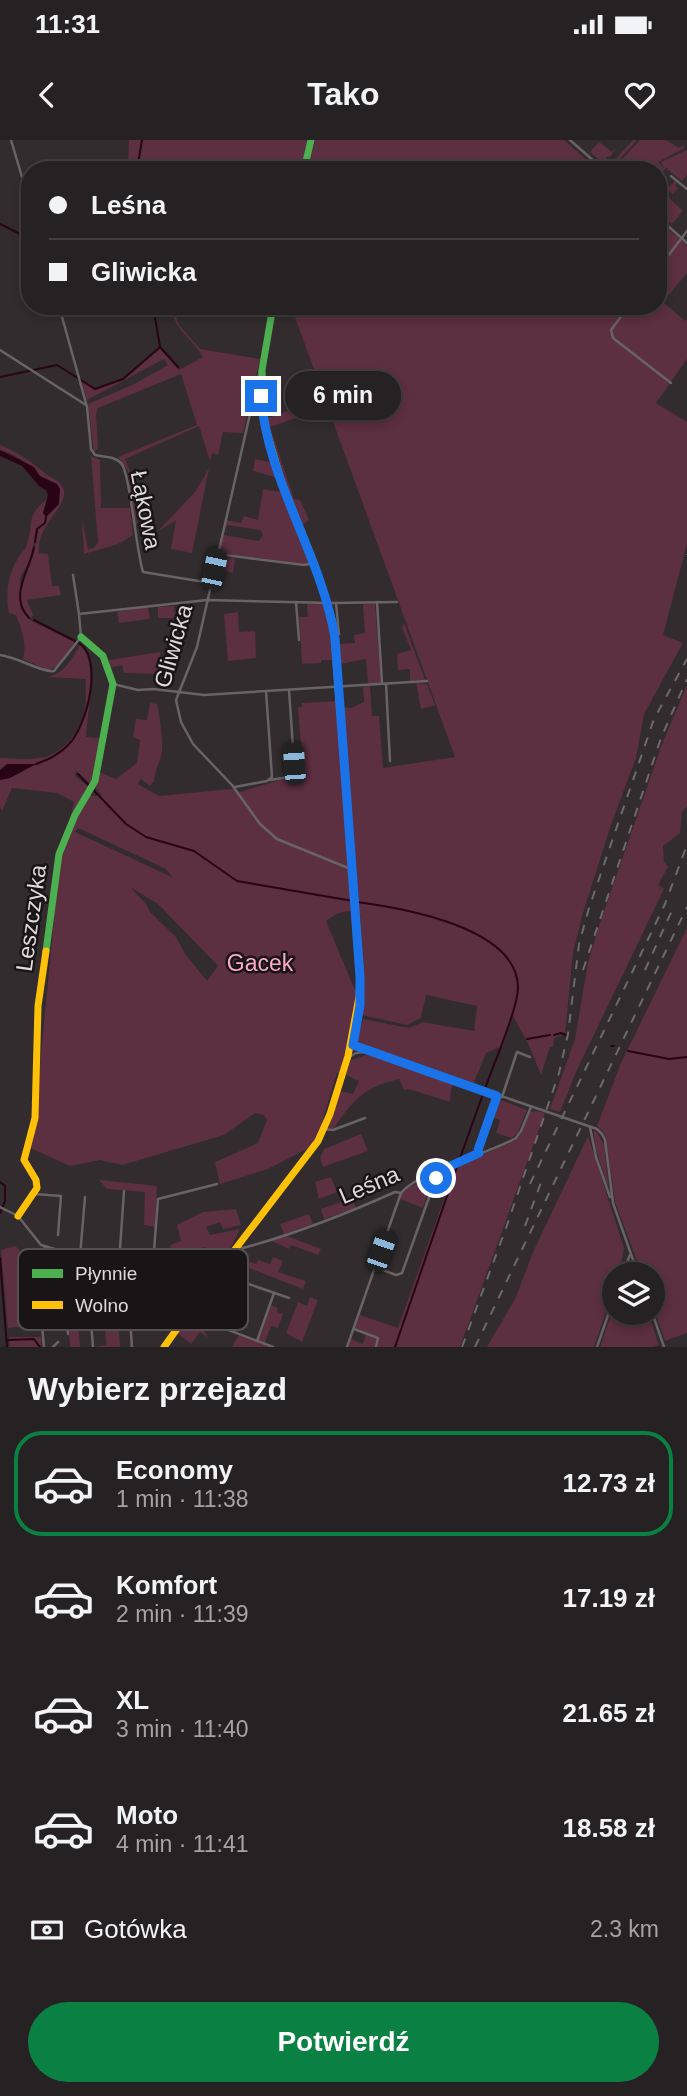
<!DOCTYPE html>
<html lang="pl">
<meta charset="utf-8">
<style>
body{margin:0;font-family:Helvetica,sans-serif;background:#2e292a;color:#f1f3f6;height:100vh;display:flex;flex-direction:column;font-size:26px;white-space:nowrap}
*{box-sizing:border-box;margin:0}
p{font-size:23px;color:#a4a3a5}
.icon{flex:none;width:38px;height:38px;fill:none;stroke:currentColor;stroke-width:2;stroke-linecap:round;stroke-linejoin:round}
.map{position:relative;height:1207px;overflow:hidden}
.sheet{display:flex;flex-direction:column;background:#262122;flex:1}
.sheet>*{flex:none}
.banner{position:absolute;left:21px;top:21px;width:646px;height:154px;border-radius:28px;box-shadow:0 4px 10px #0003,0 0 0 2px #423e40;display:grid;align-content:center;height:154px;padding:0 28px;background:#262122}
.tools{position:absolute;left:602px;top:1122px;display:grid;gap:14px}
.tools a{display:grid;place-items:center;width:63px;height:63px;border-radius:50%;background:#262122;box-shadow:0 4px 10px #0003,0 0 0 2px #423e40;font-size:35px}
.end{position:absolute;width:32px;height:32px;margin:-16px;border:9px solid #1a73e8;background:#fff;box-shadow:0 0 0 4px #fff}
.from{border-radius:50%}
.bubble{position:absolute;height:49px;border-radius:24px;background:#262122;box-shadow:0 4px 10px #0003,0 0 0 2px #423e40;font-size:23px;font-weight:700;line-height:49px;text-align:center}
.car{position:absolute;width:21px;height:42px;margin:-21px -10px;border-radius:9px;box-shadow:0 0 5px 2px #0007;background:linear-gradient(#222 24%,#8ab4d8 0 40%,#222 0 76%,#8ab4d8 0 86%,#222 0)}
.banner b{display:flex;align-items:center;gap:24px;height:66px;font-size:26px}
.banner b+b{border-top:2px solid #423e40}
.banner i{width:18px;height:18px;background:#f1f3f6}
ul{padding:0;list-style:none}
li{display:flex;align-items:center;gap:21px;height:105px;margin:0 14px 10px;padding:0 14px;border:4px solid transparent;border-radius:28px}
li div{flex:1}
li b{display:block;font-size:26px}
li em{font-style:normal;font-weight:700}
li.active{border-color:#0b8043}
li>.icon{width:63px;height:63px;stroke-width:1.5}
h2{padding:0 28px;font-size:32px;line-height:84px}
.pay{display:flex;align-items:center;gap:18px;height:77px;padding:0 28px;font-size:26px}
.pay p{margin-inline-start:auto}
.button{display:flex;gap:14px;margin-top:auto;padding:14px 28px}
.button a{flex:1;height:80px;border-radius:42px;background:#0b8043;color:#fff;font-size:28px;font-weight:700;line-height:80px;text-align:center}
.status{display:flex;justify-content:space-between;align-items:center;height:49px;padding:0 35px;background:#262122;direction:ltr}
.status svg{height:19px;fill:currentColor}
header{display:flex;justify-content:space-between;align-items:center;height:91px;padding:0 28px;background:#262122;font-size:32px;font-weight:700}
.map>svg:first-child{display:block}
.green{fill:#5c2f41;fill-rule:evenodd}
.water{fill:#290415}
.lines{fill:none;stroke-linecap:round;stroke-linejoin:round}
.stream{stroke:#290415;stroke-width:2}
.street{stroke:#686365;stroke-width:2.5}
.fast{stroke:#4caf50;stroke-width:7}
.slow{stroke:#ffc107;stroke-width:7}
.rail{stroke:#6e696a;stroke-width:2;stroke-dasharray:9 9;stroke-linecap:butt}
.route{stroke:#1a73e8;stroke-width:9}
.labels{text-anchor:middle;stroke-width:5;stroke-linejoin:round;paint-order:stroke}
.street-label{font-size:23px;fill:#dfd9db;stroke:#191416}
.park-label{font-size:23px;fill:#faaac8;stroke:#191416}
.key{fill:#191416;stroke:#544f51;stroke-width:2}
.key-label{font-size:19px;fill:#dfd9db}
</style>
<div class="status"><b>11:31</b><svg viewBox="0 0 49 12"><path d="M0 12V9h3v3zM5 12V6h3v6zM10 12V3h3v9zM15 12V0h3v12zM26 1h20v11H26zM47 4h2v5h-2z"/></svg></div>
<header><svg class="icon" aria-label="back" viewBox="0 0 24 24"><path d="M15 5l-7 7 7 7"/></svg>Tako<svg class="icon" aria-label="heart" viewBox="0 0 24 24"><path d="M12 20l-8-8c-3-5 5-10 8-4 3-6 11-1 8 4z"/></svg></header>
<div class="map">
<svg width="687" height="1207" viewBox="0 0 687 1207">
<rect width="100%" height="100%" fill="#322c2e"/>
<g class="green">
<polygon points="129,0 308,0 301,30 128,30"/>
<polygon points="315,0 564,0 598,30 308,30"/>
<polygon points="633,0 637,0 610,30 603,23 605,20 602,22 590,12 599,2 612,12 618,6 609,18 608,16 606,18 606,22 610,25"/>
<polygon points="640,0 666,0 679,8 682,5 685,8 658,22 664,28 661,22 687,10 687,35 682,41 666,28 659,36 669,47 675,41 677,43 675,46 678,48 673,54 669,51 666,55 683,71 672,84 658,72 658,52 661,50 658,47 661,43 658,40 658,30 612,30"/>
<path d="M658 81 687 105V133L663 162 685 181 687 178V219L656 263 687 282V404L663 495 683 503 644 574 636 618 612 682 583 773 573 813 565 894 554 898 553 907H550L541 935 528 903 513 876 503 906 486 913 473 945 456 939 451 949 450 962 409 949 404 950 399 939C363 948 355 958 334 988H328L341 951 353 954 359 941 346 935 351 920 366 915 368 910 357 900 363 879 409 888 423 882 474 891 477 866 426 855 421 878 407 885 362 875 364 832 360 774C346 768 338 773 326 781L357 855 355 877 340 934 337 933 322 982 323 988 310 1010 307 1009 268 1029 220 1044 215 1022 258 1003 267 980 264 975 255 973 224 995 122 1025 100 1020 70 1026 28 1007 35 975 59 729 74 662 57 653 12 648 2 671 0 667V618C13 618 27 620 39 618 58 617 78 595 83 578 87 566 85 551 86 539L47 537C65 534 71 519 80 505 99 520 87 574 86 597L100 598 94 630 96 631 92 645 76 631 75 636 90 648 91 656H102L95 647 99 632 116 639 137 623 140 600 133 597 136 579 147 580 150 563 157 564C160 578 165 607 160 620 157 628 155 632 154 641L150 646 141 639 142 636 138 644 159 656 232 649 240 652 303 633 298 567H302V563L337 561 347 633 342 567 351 568 364 562 363 547 370 546 372 576H379L383 628 455 617 291 166H658ZM78 688 166 729 172 737 75 692ZM130 747 158 764 218 826 207 841 186 815 176 797 151 773 146 764Z"/>
<path d="M169 166H172L179 185 200 209 260 219 243 293 223 292 218 315 212 313 210 321 199 286 125 319 130 331 137 384H135L128 331 118 317 197 285 181 234 98 268 96 274 98 308 94 312 88 264 134 244 168 225 164 219 87 260 81 241 95 250 123 240 160 209 179 230 203 217C190 196 178 194 169 166Z"/>
<path d="M259 259C266 316 291 369 311 423L306 424 219 413 223 395 259 401 263 395 260 390 228 385 225 388 227 380 241 383 244 376 258 380 263 349 282 352 278 338 253 331 255 319 273 323C265 304 256 279 259 259Z"/>
<polygon points="322,259 325,268 270,287 294,359 300,360 309,380 303,384 312,414 268,296 265,279"/>
<path d="M0 305C19 313 32 322 47 335 51 338 58 340 61 344 76 363 35 383 39 413L48 414 52 446H59L61 455 27 460 33 475 31 478C12 461 23 441 31 422 35 413 36 400 38 389L45 384 46 377 59 364C45 338 29 319 0 310Z"/>
<polygon points="91,316 100,320 101,368 130,368 133,395 118,404 84,414 82,378 88,409 94,408 98,402"/>
<polygon points="209,328 192,413 171,409 176,380 157,392 196,351"/>
<path d="M47 359 43 373 46 376 44 383 36 389 31 419 20 438V468L30 480 75 502 58 526 48 530 23 519C27 504 22 490 16 475L9 473C5 455 8 434 18 418 21 413 26 409 27 404 34 383 25 377 47 359Z"/>
<polygon points="218,416 235,419 233,433 216,429"/>
<polygon points="307,464 325,464 330,479 336,520 321,520 321,523 302,524 299,477 308,477"/>
<polygon points="363,464 375,464 381,543 368,544 366,519 340,524 338,504 355,503 354,495 365,493"/>
<polygon points="174,466 175,478 158,478 158,467"/>
<polygon points="148,467 150,479 119,483 117,472"/>
<polygon points="238,472 239,492 255,491 256,518 228,521 224,474"/>
<polygon points="404,483 425,540 410,541 410,529 398,530 397,514 411,510 402,487"/>
<polygon points="160,512 160,534 124,533 122,525 111,528 109,520"/>
<polygon points="416,543 427,544 435,565 421,569"/>
<polygon points="687,545 687,666 682,672 680,693 663,706 664,722 668,727 658,745 664,749 576,932 560,972 550,969 575,899 588,823 599,786 661,607"/>
<polygon points="687,788 687,1193 665,1201 653,1166 653,1134 642,1134 615,1062 606,999 603,991 597,986 621,923"/>
<polygon points="498,959 527,970 518,992 512,998 496,993 500,980 492,977"/>
<polygon points="537,971 545,973 460,1207 377,1207 379,1197 354,1188 360,1175 398,1188 452,1037 447,1031 514,1001 520,996 530,972"/>
<polygon points="593,990 597,992 604,1005 609,1049 596,1010"/>
<polygon points="361,994 368,1011 323,1027 320,1018 324,1009"/>
<polygon points="588,996 624,1108 619,1134 614,1134 614,1149 594,1207 487,1207 515,1159 534,1110"/>
<polygon points="331,1037 337,1052 319,1059 315,1042"/>
<polygon points="433,1037 423,1068 400,1059 403,1050"/>
<polygon points="99,1040 157,1046 155,1087 144,1085 145,1052 107,1049"/>
<polygon points="352,1058 356,1068 324,1079 321,1069"/>
<polygon points="236,1069 241,1085 223,1089 220,1082 206,1087 210,1095 240,1089 230,1110 209,1115 205,1107 172,1114 170,1105 181,1101 177,1085 203,1072"/>
<polygon points="309,1074 313,1084 284,1094 280,1084"/>
<polygon points="287,1096 321,1109 318,1115 291,1105 289,1109 272,1101"/>
<path d="M15 1106C33 1117 37 1163 40 1185L8 1188 1 1110Z"/>
<polygon points="273,1117 283,1121 278,1132 306,1141 303,1149 246,1127 247,1121 256,1124 258,1120 270,1124"/>
<polygon points="228,1148 249,1155 243,1170 214,1176 212,1167 221,1164 218,1152"/>
<polygon points="310,1157 318,1160 302,1202 286,1193 298,1162 307,1166"/>
<polygon points="127,1158 129,1190 119,1191 120,1207 94,1207 106,1205 103,1159"/>
<polygon points="271,1165 278,1168 277,1172 283,1174 278,1188 271,1186 265,1202 259,1200"/>
<polygon points="614,1166 614,1172 648,1173 659,1205 653,1207 600,1207"/>
<polygon points="190,1177 200,1184 208,1198 200,1192 191,1204 177,1193"/>
<polygon points="68,1182 78,1182 80,1207 70,1207"/>
<polygon points="366,1194 378,1199 375,1207 349,1207 351,1199 363,1204"/>
<polygon points="239,1195 271,1207 232,1207"/>
<polygon points="9,1197 41,1197 41,1207 10,1207"/>
</g>
<g class="water">
<polygon points="0,310 34,327 40,336 57,344 60,349 59,364 46,377 43,373 48,355 46,350 40,347 22,326 0,316"/>
<polygon points="7,624 36,624 10,638 0,640 0,630"/>
</g>
<g class="lines">
<g class="stream">
<polyline points="137,30 142,0"/>
<polyline points="0,84 30,99"/>
<polyline points="161,208 178,227"/>
<polyline points="0,237 57,225 95,249 123,239 160,207 153,166"/>
<polyline points="35,402 37,389 45,383 46,377"/>
<path d="M29 478C8 456 30 430 34 407"/>
<polyline points="34,480 75,501"/>
<path d="M36 624C48 620 60 614 69 604 87 586 104 519 79 503"/>
<polyline points="78,634 126,684 146,697 194,711 237,741 353,761"/>
<path d="M357 762C402 768 517 787 518 847 518 869 493 925 485 949"/>
<polyline points="554,895 561,893 566,895"/>
<polyline points="527,899 550,895"/>
<polyline points="611,906 614,906"/>
<polyline points="628,911 669,919 687,917"/>
<polyline points="459,1021 483,954"/>
<polyline points="0,1042 5,1046 5,1061 0,1073"/>
<polyline points="0,1118 7,1207"/>
<polyline points="8,1200 34,1199 40,1207"/>
<polyline points="395,1207 458,1024"/>
</g>
<g class="street">
<polyline points="11,0 30,64"/>
<polyline points="570,0 604,30"/>
<polyline points="671,36 687,49"/>
<polyline points="658,77 687,103"/>
<polyline points="658,129 687,91"/>
<path d="M59 166 87 267 91 309 95 315C104 317 114 316 121 323 130 332 136 410 143 432L211 443"/>
<polyline points="629,166 611,190 613,198 671,243"/>
<polyline points="0,210 86,265"/>
<polyline points="260,230 197,507 176,560 181,582 193,604 232,645 260,684 277,699 353,730"/>
<polyline points="217,414 304,425 314,423"/>
<polyline points="73,435 79,474"/>
<polyline points="296,462 299,500"/>
<polyline points="377,462 382,543"/>
<polyline points="336,463 339,494"/>
<path d="M0 515C18 517 42 533 54 531L81 497 79 474 207 460 332 463 397 462"/>
<polyline points="113,544 138,550 153,549 204,555 427,541"/>
<polyline points="386,544 390,621"/>
<polyline points="270,640 295,636 289,550"/>
<polyline points="235,647 267,641 272,637 266,551"/>
<polyline points="353,905 597,989 602,994 605,1000 613,1063"/>
<polyline points="349,917 356,913 365,912"/>
<polyline points="502,957 517,912 530,917"/>
<polyline points="590,987 596,1017 610,1057"/>
<polyline points="324,989 333,990 365,978"/>
<polyline points="478,1012 497,955"/>
<polyline points="34,1054 61,1056 58,1095"/>
<polyline points="613,1063 638,1134"/>
<polyline points="0,1067 18,1076 41,1105 95,1121 169,1126 225,1113 231,1115"/>
<path d="M239 1106 243 1108C295 1094 346 1074 395 1052L401 1053C417 1032 491 1013 516 998L521 991 531 967"/>
<polyline points="64,1113 62,1133 68,1194"/>
<polyline points="80,1116 85,1057"/>
<polyline points="89,1120 88,1142 93,1207"/>
<polyline points="119,1123 124,1051"/>
<polyline points="126,1124 132,1207"/>
<polyline points="138,1124 143,1184"/>
<polyline points="153,1124 158,1059 217,1044"/>
<polyline points="169,1126 182,1171 185,1175"/>
<polyline points="375,1127 396,1135 402,1133 436,1038 435,1033"/>
<polyline points="217,1133 289,1158"/>
<polyline points="622,1134 630,1115"/>
<polyline points="652,1172 664,1207"/>
<polyline points="187,1174 273,1207"/>
<polyline points="354,1189 378,1198 376,1207"/>
<polyline points="257,1201 274,1153"/>
<polyline points="44,1207 40,1165 28,1116 40,1113 45,1108"/>
<polyline points="53,1207 58,1202"/>
<polyline points="347,1207 401,1053"/>
<polyline points="597,1207 614,1158"/>
</g>
<g class="fast">
<polyline points="304,30 311,0"/>
<polyline points="273,166 262,230 264,282 281,340 315,425 333,483 360,828 359,857"/>
<polyline points="46,811 59,714 75,675 95,641 113,544 103,516 81,497"/>
</g>
<g class="slow">
<polyline points="18,1076 37,1048 36,1040 24,1020 35,978 38,866 46,811"/>
<polyline points="164,1207 214,1137 318,1001 330,974 348,916 359,857"/>
</g>
<g class="rail">
<polyline points="687,415 687,414"/>
<polyline points="583,830 661,598 687,539"/>
<polyline points="645,830 674,766"/>
<polyline points="530,1044 665,764 687,705"/>
<polyline points="525,1086 543,1037"/>
<polyline points="462,1207 506,1088 559,933 568,894 579,804 589,768 654,579 687,519"/>
<polyline points="475,1207 687,767"/>
</g>
</g>
<g class="lines">
<path class="route" d="M261 256C267 341 321 414 335 498L360 837V865L353 905 497 956 478 1010 479 1013 435 1033 436 1038"/>
</g>
<g class="labels">
<g class="street-label">
<text transform="translate(146 370) rotate(79)" y="8">Łąkowa</text>
<text transform="translate(173 506) rotate(-74)" y="8">Gliwicka</text>
<text transform="translate(31 778) rotate(-82)" y="8">Leszczyka</text>
<text transform="translate(369 1045) rotate(-23)" y="8">Leśna</text>
</g>
<g class="park-label">
<text x="260" y="831">Gacek</text>
</g>
</g>
<rect x="18" y="1109" width="230" height="81" rx="10" class="key"/>
<rect x="32" y="1129" width="31" height="9" fill="#4caf50"/>
<rect x="32" y="1161" width="31" height="8" fill="#ffc107"/>
<g class="key-label">
<text x="75" y="1140">Płynnie</text>
<text x="75" y="1172">Wolno</text>
</g>
</svg>
<div class="tools">
<a><svg class="icon" aria-label="layers" viewBox="0 0 24 24"><path d="M12 4l9 5-9 5-9-5zM3 14l9 5 9-5"/></svg></a>
</div>
<i class="end from" style="left:436px;top:1038px"></i>
<i class="end" style="left:261px;top:256px"></i>
<div class="bubble" style="left:285px;top:231px;width:116px">6 min</div>
<i class="car" style="left:214px;top:429px;rotate:12deg"></i>
<i class="car" style="left:294px;top:624px;rotate:356deg"></i>
<i class="car" style="left:381px;top:1111px;rotate:19deg"></i>
<div class="banner">
<b><i class="from"></i>Leśna</b>
<b><i></i>Gliwicka</b>
</div>
</div>
<section class="sheet">
<h2>Wybierz przejazd</h2>
<ul>
<li class="active"><svg class="icon" aria-label="car" viewBox="0 0 24 24"><path d="M5 17H2v-5l4-1 3-4h7l3 4 3 1v5h-3M9 17h6M6 11h13"/><circle cx="7" cy="17" r="2"/><circle cx="17" cy="17" r="2"/></svg><div><b>Economy</b><p>1 min · 11:38</p></div><em>12.73 zł</em></li>
<li><svg class="icon" aria-label="car" viewBox="0 0 24 24"><path d="M5 17H2v-5l4-1 3-4h7l3 4 3 1v5h-3M9 17h6M6 11h13"/><circle cx="7" cy="17" r="2"/><circle cx="17" cy="17" r="2"/></svg><div><b>Komfort</b><p>2 min · 11:39</p></div><em>17.19 zł</em></li>
<li><svg class="icon" aria-label="car" viewBox="0 0 24 24"><path d="M5 17H2v-5l4-1 3-4h7l3 4 3 1v5h-3M9 17h6M6 11h13"/><circle cx="7" cy="17" r="2"/><circle cx="17" cy="17" r="2"/></svg><div><b>XL</b><p>3 min · 11:40</p></div><em>21.65 zł</em></li>
<li><svg class="icon" aria-label="car" viewBox="0 0 24 24"><path d="M5 17H2v-5l4-1 3-4h7l3 4 3 1v5h-3M9 17h6M6 11h13"/><circle cx="7" cy="17" r="2"/><circle cx="17" cy="17" r="2"/></svg><div><b>Moto</b><p>4 min · 11:41</p></div><em>18.58 zł</em></li>
</ul>
<div class="pay"><svg class="icon" aria-label="cash" viewBox="0 0 24 24"><path d="M3 7h18v10H3z"/><circle cx="12" cy="12" r="2"/></svg>Gotówka<p>2.3 km</p></div>
<div class="button"><a>Potwierdź</a></div>
</section>
